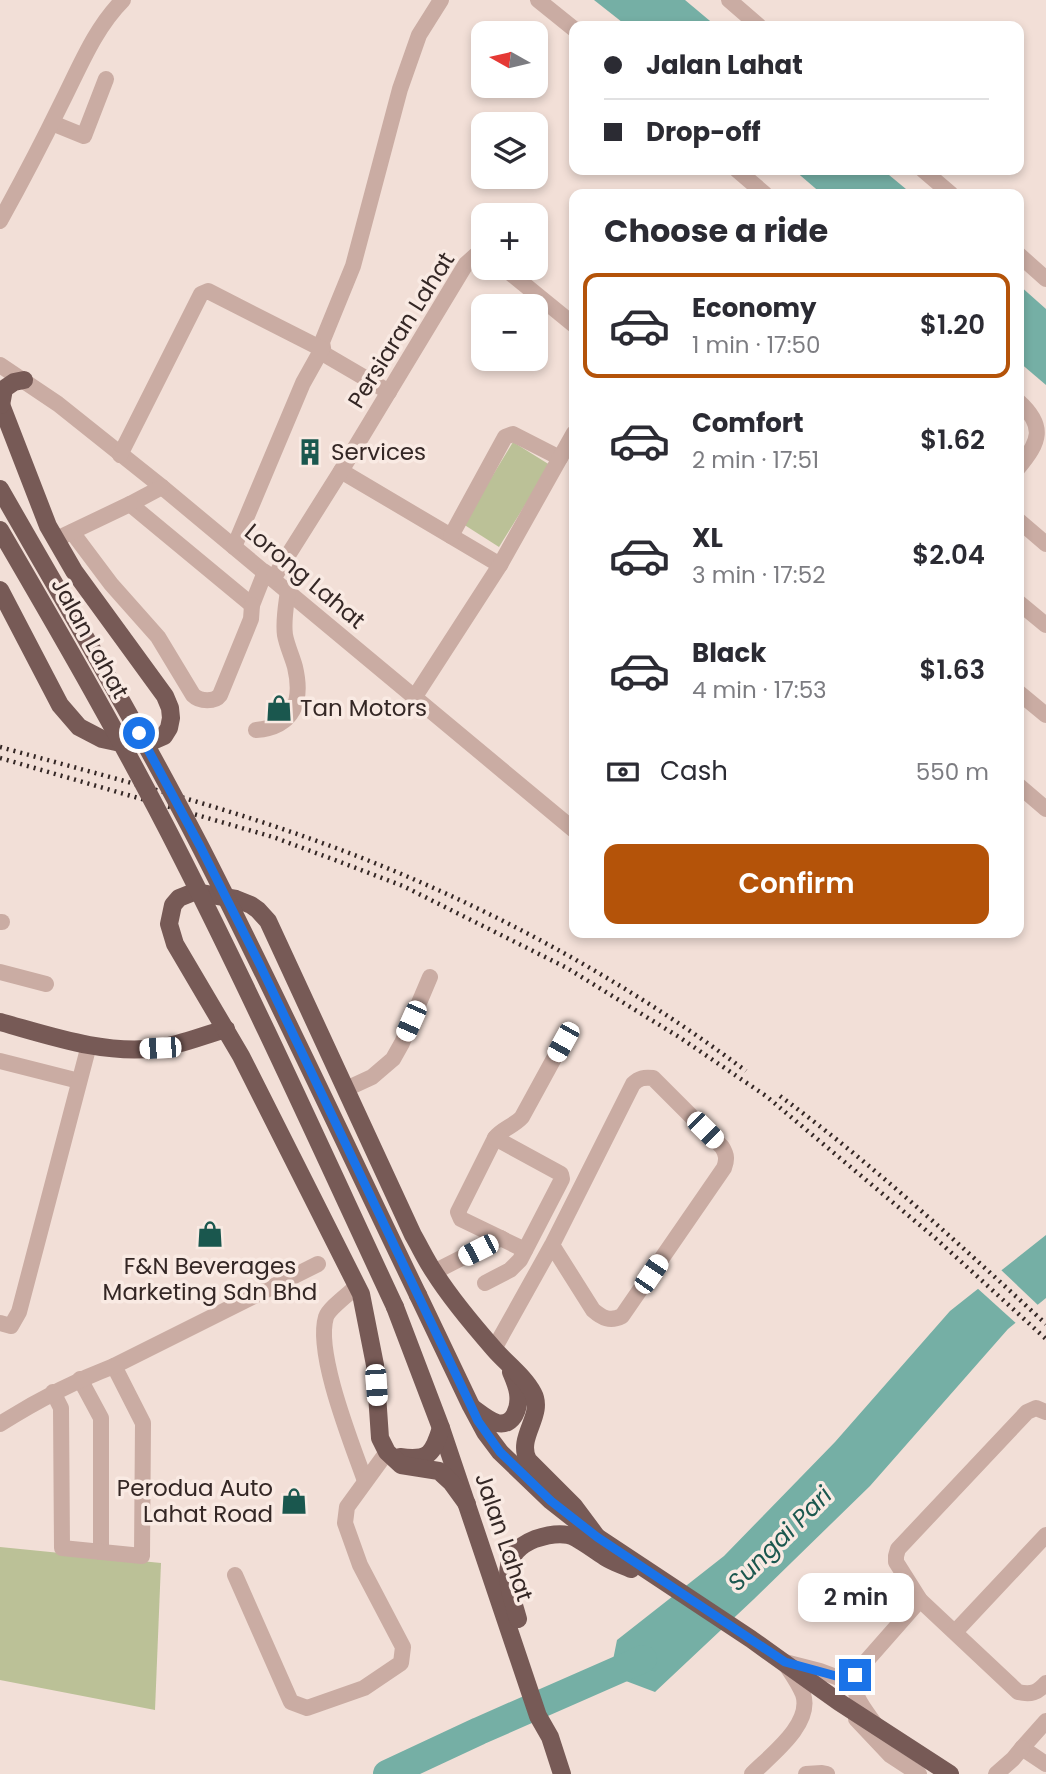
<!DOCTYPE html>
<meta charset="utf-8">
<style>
body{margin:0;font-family:Poppins,sans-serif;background:#f7f7f7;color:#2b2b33;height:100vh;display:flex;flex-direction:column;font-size:26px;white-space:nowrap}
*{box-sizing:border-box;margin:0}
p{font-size:23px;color:#7c7c81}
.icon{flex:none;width:38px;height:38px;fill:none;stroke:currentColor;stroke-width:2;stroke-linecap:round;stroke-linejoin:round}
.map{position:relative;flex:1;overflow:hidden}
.details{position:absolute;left:569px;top:189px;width:455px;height:749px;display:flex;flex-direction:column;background:#fff;border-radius:14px;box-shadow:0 4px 10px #0003}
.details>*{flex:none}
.top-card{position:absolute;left:569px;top:21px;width:455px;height:154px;border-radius:14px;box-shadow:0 4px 10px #0003;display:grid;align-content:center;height:154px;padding:0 35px;background:#fff}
.needle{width:46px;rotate:278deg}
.fabs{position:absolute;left:471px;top:21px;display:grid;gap:14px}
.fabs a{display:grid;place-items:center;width:77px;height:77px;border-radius:14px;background:#fff;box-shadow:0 4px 10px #0003;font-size:35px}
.end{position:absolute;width:32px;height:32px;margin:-16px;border:9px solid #1a73e8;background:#fff;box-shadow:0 0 0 4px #fff}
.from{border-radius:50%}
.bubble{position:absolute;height:49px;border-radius:14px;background:#fff;box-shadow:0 4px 10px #0003;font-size:23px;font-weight:600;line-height:49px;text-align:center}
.car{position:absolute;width:21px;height:42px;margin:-21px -10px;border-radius:9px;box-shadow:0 0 5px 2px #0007;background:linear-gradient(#fff 24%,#345 0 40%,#fff 0 76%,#345 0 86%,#fff 0)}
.top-card b{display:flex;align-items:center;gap:24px;height:66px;font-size:26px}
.top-card b+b{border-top:2px solid #e1e1e2}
.top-card i{width:18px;height:18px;background:#2b2b33}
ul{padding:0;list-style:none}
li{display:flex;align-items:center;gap:21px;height:105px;margin:0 14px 10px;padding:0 21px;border:4px solid transparent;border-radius:14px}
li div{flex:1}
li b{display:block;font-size:26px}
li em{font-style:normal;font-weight:600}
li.active{border-color:#b45309}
li>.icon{width:63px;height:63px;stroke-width:1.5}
h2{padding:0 35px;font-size:32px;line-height:84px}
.pay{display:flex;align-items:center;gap:18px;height:77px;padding:0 35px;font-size:26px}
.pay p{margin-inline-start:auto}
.cta{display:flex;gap:14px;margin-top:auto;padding:14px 35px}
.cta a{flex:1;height:80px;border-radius:14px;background:#b45309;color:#fff;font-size:28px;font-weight:600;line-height:80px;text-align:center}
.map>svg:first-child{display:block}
.green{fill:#bbc197}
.water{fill:#75afa5}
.pier{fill:#f2dfd7}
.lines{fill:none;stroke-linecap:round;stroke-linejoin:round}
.river{stroke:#75afa5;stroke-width:28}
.minor{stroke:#caaca3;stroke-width:16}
.major{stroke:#775a56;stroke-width:18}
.rail{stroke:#342725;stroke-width:4.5;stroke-dasharray:2 5;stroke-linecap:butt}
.major-bridge{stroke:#775a56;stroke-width:18}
.route{stroke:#1a73e8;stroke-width:9}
.labels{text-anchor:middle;stroke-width:7;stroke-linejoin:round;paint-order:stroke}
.street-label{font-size:23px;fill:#342725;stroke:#f9eae3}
.poi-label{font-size:23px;fill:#342725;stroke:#f9eae3;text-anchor:start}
.water-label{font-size:24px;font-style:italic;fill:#1a574e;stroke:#f9eae3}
</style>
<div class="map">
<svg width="1046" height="1774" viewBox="0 0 1046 1774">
<rect width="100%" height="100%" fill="#f2dfd7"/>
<g class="green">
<polygon points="513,442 550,465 499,547 463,524"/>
<polygon points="0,1547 161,1563 155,1710 0,1680"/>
</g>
<g class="water">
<polygon points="594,0 685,0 716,26 627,26"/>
<polygon points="794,170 883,170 912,194 822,194"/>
<polygon points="1019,285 1046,309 1046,385 1019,362"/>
<polygon points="1046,1235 1046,1298 1008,1329 870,1486 754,1599 655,1692 610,1675 617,1640 724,1556 835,1442 950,1311"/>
</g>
<polygon class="pier" points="999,1268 1040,1307 1018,1325 976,1287"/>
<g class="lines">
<polyline class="river" points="387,1774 479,1731 643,1659"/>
<g class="minor">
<polyline points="538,0 574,29"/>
<polyline points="729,0 759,26"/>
<polyline points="52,123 84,136 106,79"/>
<polyline points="737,170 765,194"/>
<polyline points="923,170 951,194"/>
<path d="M0 221C21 183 41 145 60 106 79 69 94 29 123 0"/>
<polyline points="1018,254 1046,279"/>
<polyline points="504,268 574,325"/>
<polyline points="0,365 58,404 162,487 574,830"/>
<polyline points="389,392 324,354 322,342 353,266 400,89 419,35 441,0"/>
<path d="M1018 401C1046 426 1040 442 1018 468"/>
<polyline points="120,455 201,294 208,291 322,349 303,383 234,547"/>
<polyline points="341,471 500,565"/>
<polyline points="162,487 130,504 252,605 265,572"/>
<polyline points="1018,520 1046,544"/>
<path d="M72 532 111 584 158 637 193 695C200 702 215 702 220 695L251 619 252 605"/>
<polyline points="63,536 130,504"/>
<polyline points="451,536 505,437 513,434 560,458"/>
<polyline points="273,579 341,471 466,264 476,255 483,254"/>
<polyline points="1018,602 1046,625"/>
<polyline points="1018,692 1046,715"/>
<polyline points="414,698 500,565 574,433"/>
<path d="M256 730C294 727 303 701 295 667 292 656 287 646 285 635 283 621 286 606 288 591"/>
<polyline points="1018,785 1046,809"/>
<polyline points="0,922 2,922"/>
<polyline points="0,972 46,984"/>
<polyline points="0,1061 79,1081"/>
<polyline points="346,1089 372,1077 393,1059 402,1043 430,977"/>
<path d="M525 1250 461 1219 458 1212 495 1138C502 1129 514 1126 522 1117L563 1042"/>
<polyline points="434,1272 501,1238"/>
<polyline points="485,1283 510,1270 520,1260 562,1179 561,1174 495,1138"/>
<path d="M357 1286C350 1293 329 1308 326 1317 315 1353 352 1444 365 1481"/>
<polyline points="0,1323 11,1326 19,1312 89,1045"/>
<path d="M494 1349 552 1245 633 1084C639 1078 644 1077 653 1078L722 1147C727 1155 727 1160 724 1168L622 1316C610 1322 602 1318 593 1310L552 1245"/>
<polyline points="80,1379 101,1418 101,1552"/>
<polyline points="53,1392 61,1408 62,1548 142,1556 143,1423 114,1366"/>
<path d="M1046 1412 1036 1408 1027 1412 898 1549 896 1556V1562L920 1600 1018 1692C1031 1695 1037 1693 1046 1683"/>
<path d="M0 1424C38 1400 72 1382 114 1366L318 1264"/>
<polyline points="235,1575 291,1702 307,1708 364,1688 401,1663 403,1647 360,1565 345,1523 347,1507 387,1452"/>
<polyline points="955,1632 1046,1535"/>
<polyline points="785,1662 820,1671 836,1677 854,1675"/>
<polyline points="856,1719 890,1755 919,1774"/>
<polyline points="1046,1721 1022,1748 1046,1764"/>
<path d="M875 1724C862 1706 853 1697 854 1675L920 1600"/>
<path d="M752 1774C771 1755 813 1724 803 1694 799 1684 792 1674 786 1665"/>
<polyline points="806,1774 822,1773 827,1774"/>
<polyline points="996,1774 1013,1759 1022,1748"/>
</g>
<g class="major">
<polyline points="0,402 48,526 74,571 165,696 170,708 171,718 169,728 164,736 148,743 116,742 102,739 79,727 60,705 0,590"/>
<polyline points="1,405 4,389 14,382 24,380"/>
<path d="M0 1022C51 1036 104 1055 158 1048 181 1045 204 1035 226 1029"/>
<polyline points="418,1295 471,1406 485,1432 500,1452 551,1501 597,1537 751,1639 839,1702 950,1774"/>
<polyline points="395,1307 441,1428 538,1716 550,1737 562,1774"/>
<path d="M473 1408C480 1413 488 1420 497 1423 514 1427 520 1407 518 1393 517 1386 514 1379 511 1372"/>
<path d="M400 1457C429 1461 433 1454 441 1428"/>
<path d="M467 1504 451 1482 439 1471 401 1465 387 1452 380 1438 375 1365 361 1294 241 1056 175 944 169 924 173 905 179 898 194 892 236 899 251 905 258 910 268 921 413 1235C420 1247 426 1260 434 1272 451 1299 473 1325 494 1349 506 1363 524 1376 533 1393 545 1415 516 1437 528 1460L574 1506 597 1537"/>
<path d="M518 1619C509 1587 495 1555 535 1539 544 1536 558 1533 568 1535 576 1536 597 1552 605 1557 613 1562 622 1565 631 1569"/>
</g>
<g class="rail">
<path d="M0 747C105 776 212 803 314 840 468 895 615 973 746 1071"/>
<polyline points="0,758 273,837 335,860 403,886 567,968 679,1037 766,1096 934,1237 1046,1339"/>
<path d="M780 1096C874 1165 960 1245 1046 1324"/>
</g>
<g class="major-bridge">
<path d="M0 489C68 608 138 726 201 848 277 996 346 1146 418 1295"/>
<path d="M0 530C63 638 126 747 182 858 257 1006 325 1157 395 1307"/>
</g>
</g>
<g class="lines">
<polyline class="route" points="139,733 200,846 260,965 471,1406 478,1421 500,1452 551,1501 597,1537 785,1662 836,1676 855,1675"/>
</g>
<defs>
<symbol id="building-bare" viewBox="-9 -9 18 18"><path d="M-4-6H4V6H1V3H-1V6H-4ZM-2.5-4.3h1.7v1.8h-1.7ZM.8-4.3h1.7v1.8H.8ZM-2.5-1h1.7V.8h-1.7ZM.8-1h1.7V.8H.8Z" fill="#1a574e" stroke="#f9eae3" stroke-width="2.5" paint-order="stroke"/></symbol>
<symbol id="shop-bare" viewBox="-9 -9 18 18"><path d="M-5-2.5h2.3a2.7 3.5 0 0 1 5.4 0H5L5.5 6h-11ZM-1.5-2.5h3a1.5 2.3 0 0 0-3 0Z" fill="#1a574e" stroke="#f9eae3" stroke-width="2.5" paint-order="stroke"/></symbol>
</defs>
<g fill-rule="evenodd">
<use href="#building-bare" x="291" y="433" width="38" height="38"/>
<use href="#shop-bare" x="260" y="689" width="38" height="38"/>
<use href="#shop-bare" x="191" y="1215" width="38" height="38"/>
<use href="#shop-bare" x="275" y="1482" width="38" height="38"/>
</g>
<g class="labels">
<g class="street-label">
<text transform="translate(401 330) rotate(-58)" y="8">Persiaran Lahat</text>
<text transform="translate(305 576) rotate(40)" y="8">Lorong Lahat</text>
<text transform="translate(90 638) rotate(61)" y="8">Jalan Lahat</text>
<text transform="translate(504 1537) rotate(71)" y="8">Jalan Lahat</text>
</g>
<g class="poi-label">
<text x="331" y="460">Services</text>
<text x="300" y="716">Tan Motors</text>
<text x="210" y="1274" text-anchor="middle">F&amp;N Beverages<tspan x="210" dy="26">Marketing Sdn Bhd</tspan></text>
<text x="273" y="1496" text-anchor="end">Perodua Auto<tspan x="273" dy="26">Lahat Road</tspan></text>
</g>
<g class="water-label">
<text transform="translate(780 1539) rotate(-45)" y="8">Sungai Pari</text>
</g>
</g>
</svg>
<div class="fabs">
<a><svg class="needle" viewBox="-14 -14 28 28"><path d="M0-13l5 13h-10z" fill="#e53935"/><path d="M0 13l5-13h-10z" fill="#7c7c81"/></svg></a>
<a><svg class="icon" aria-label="layers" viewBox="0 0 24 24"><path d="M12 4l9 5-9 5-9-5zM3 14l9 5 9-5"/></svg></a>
<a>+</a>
<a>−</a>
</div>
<i class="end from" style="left:139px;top:733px"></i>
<i class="end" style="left:855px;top:1675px"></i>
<div class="bubble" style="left:798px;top:1573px;width:116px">2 min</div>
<i class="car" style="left:411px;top:1021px;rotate:204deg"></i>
<i class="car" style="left:563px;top:1042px;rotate:209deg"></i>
<i class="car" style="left:160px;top:1048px;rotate:267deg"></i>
<i class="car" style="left:705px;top:1130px;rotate:135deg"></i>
<i class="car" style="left:478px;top:1250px;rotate:243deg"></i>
<i class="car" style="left:651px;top:1274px;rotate:34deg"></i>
<i class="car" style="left:376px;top:1385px;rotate:176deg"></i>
<div class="top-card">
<b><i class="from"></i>Jalan Lahat</b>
<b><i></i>Drop-off</b>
</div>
<section class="details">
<h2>Choose a ride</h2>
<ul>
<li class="active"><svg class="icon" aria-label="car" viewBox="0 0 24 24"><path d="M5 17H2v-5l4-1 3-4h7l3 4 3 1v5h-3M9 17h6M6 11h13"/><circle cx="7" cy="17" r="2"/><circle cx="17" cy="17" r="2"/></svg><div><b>Economy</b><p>1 min · 17:50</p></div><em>$1.20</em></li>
<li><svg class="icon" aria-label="car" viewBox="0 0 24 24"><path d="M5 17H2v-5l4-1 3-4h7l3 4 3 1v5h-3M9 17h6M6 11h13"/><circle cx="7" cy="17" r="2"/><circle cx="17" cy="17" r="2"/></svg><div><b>Comfort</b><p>2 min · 17:51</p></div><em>$1.62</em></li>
<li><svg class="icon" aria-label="car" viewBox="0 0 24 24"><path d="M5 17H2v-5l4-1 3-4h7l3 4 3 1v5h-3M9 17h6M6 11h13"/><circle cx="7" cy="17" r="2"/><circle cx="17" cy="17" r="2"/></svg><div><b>XL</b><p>3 min · 17:52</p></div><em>$2.04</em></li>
<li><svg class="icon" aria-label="car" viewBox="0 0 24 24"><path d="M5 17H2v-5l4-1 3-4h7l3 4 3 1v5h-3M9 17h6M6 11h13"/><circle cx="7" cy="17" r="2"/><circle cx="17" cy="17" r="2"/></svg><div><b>Black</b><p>4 min · 17:53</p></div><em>$1.63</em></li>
</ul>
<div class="pay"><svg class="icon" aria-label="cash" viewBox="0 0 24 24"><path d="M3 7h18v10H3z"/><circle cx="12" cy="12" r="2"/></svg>Cash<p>550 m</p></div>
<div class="cta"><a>Confirm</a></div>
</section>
</div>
